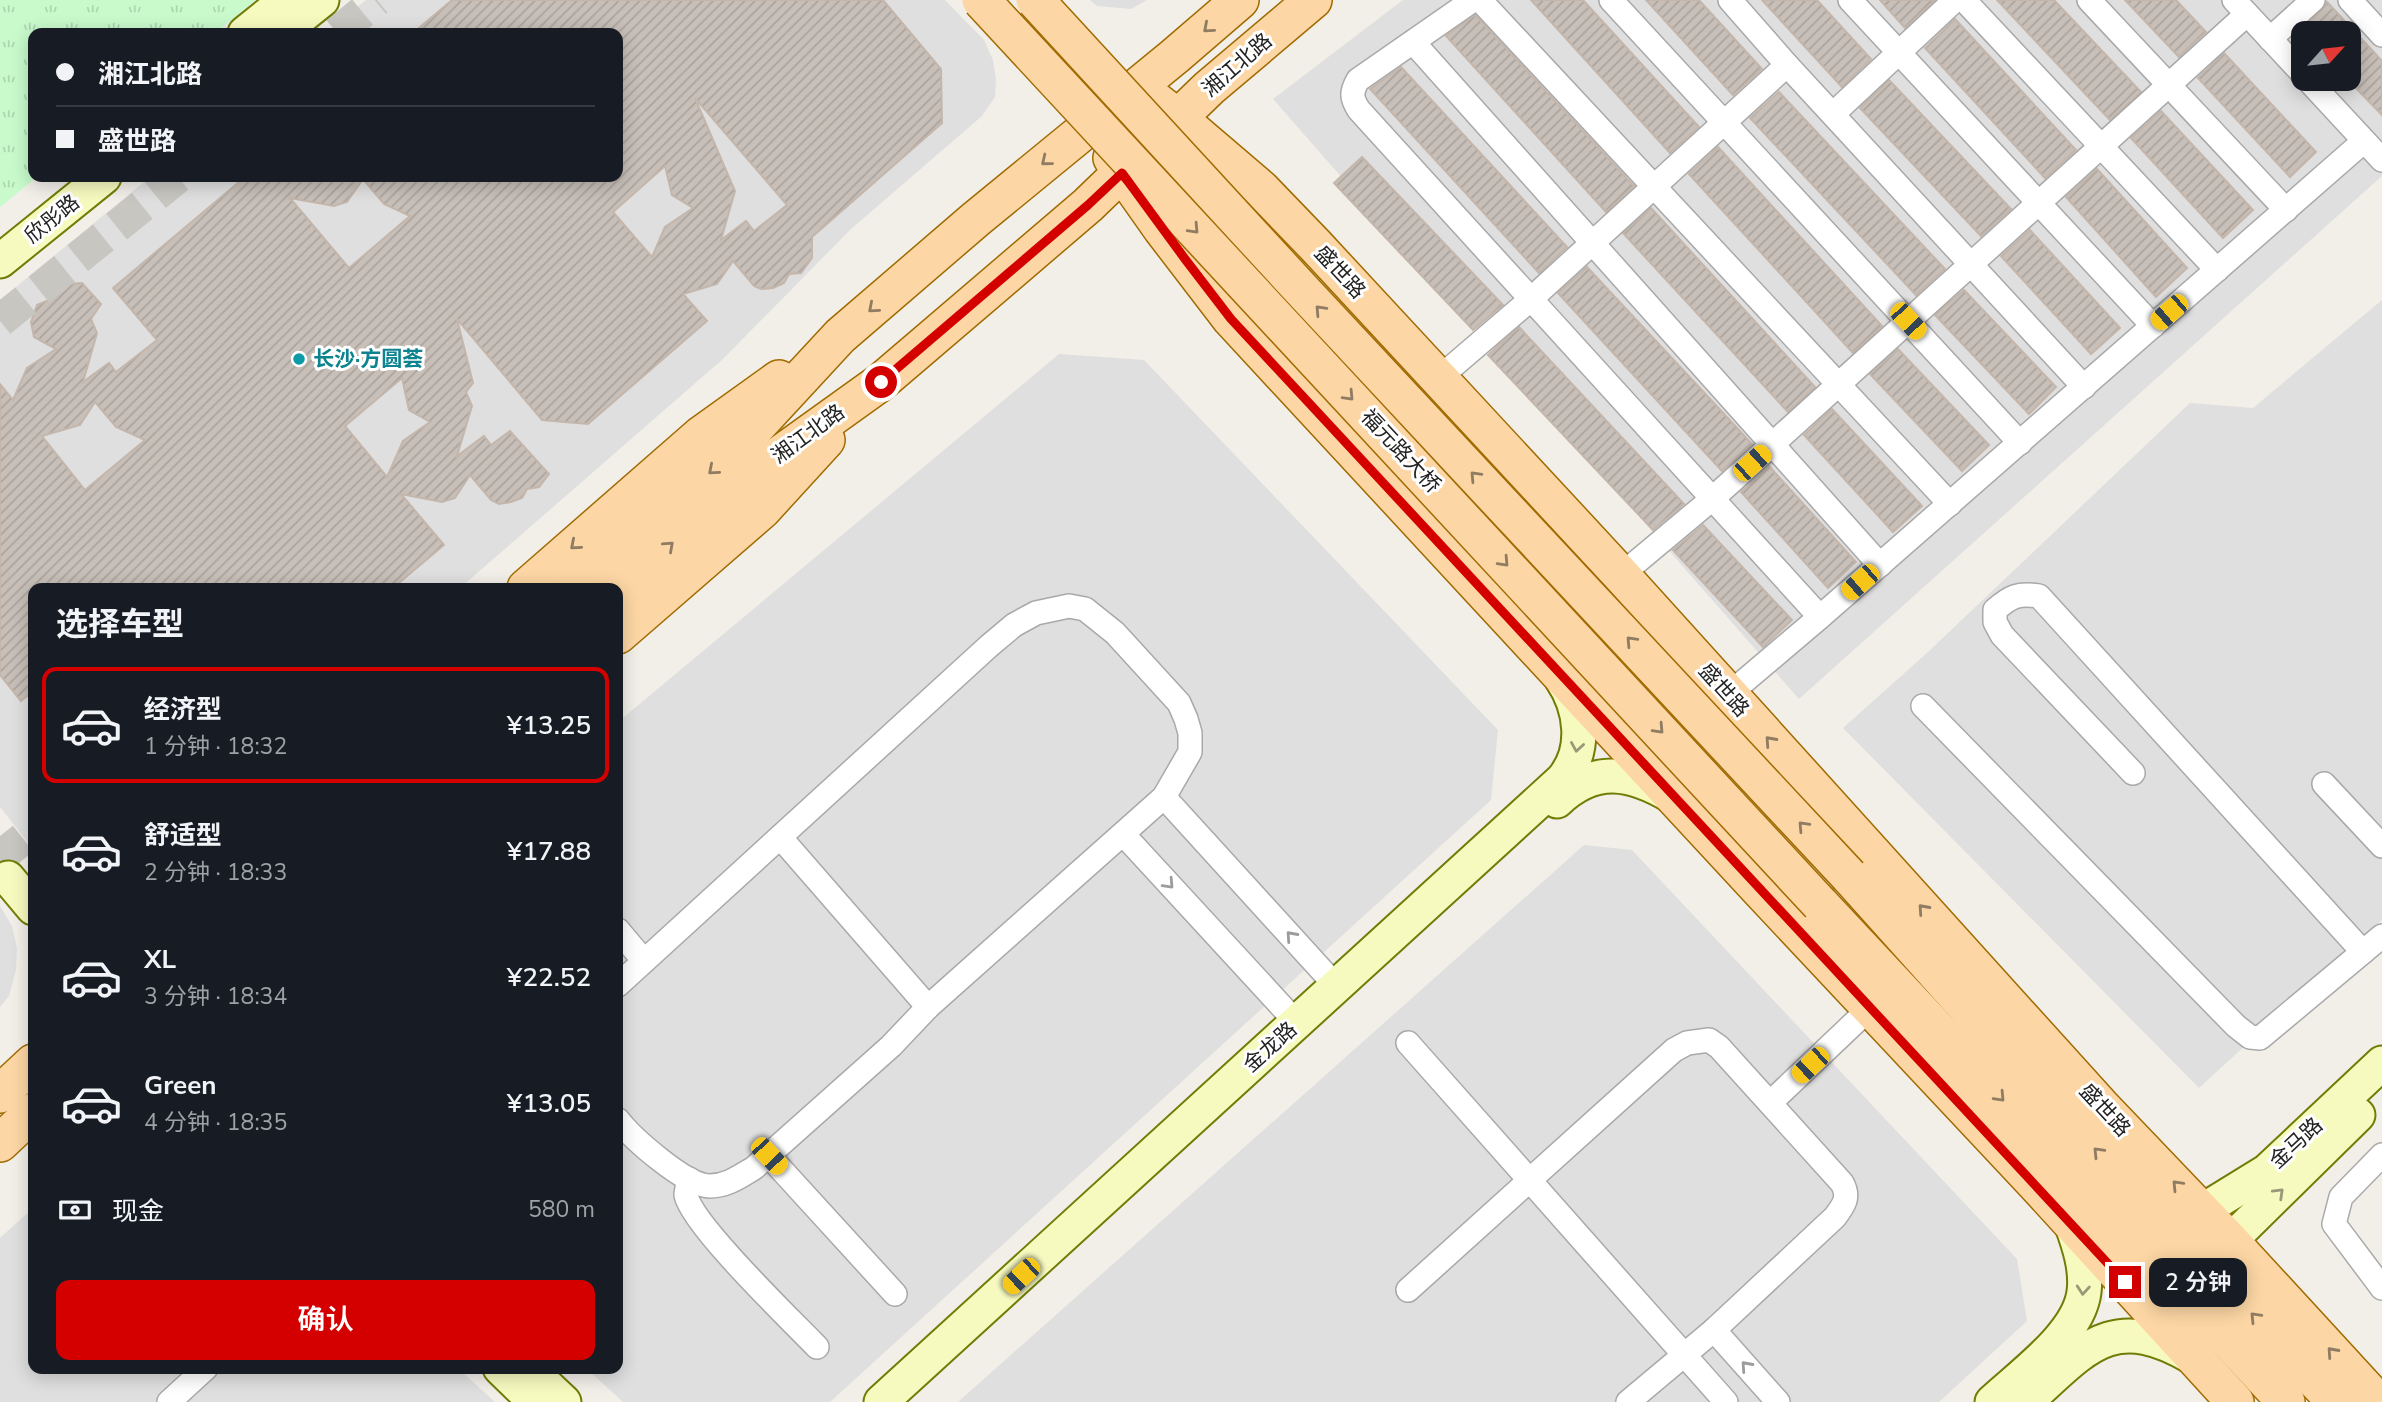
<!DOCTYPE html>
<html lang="zh">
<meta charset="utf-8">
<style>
body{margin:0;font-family:"Nunito Sans","Noto Sans SC",sans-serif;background:#242831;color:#f1f3f6;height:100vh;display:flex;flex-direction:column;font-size:26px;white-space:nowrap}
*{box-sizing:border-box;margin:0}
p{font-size:23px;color:#9ea1a6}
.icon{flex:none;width:38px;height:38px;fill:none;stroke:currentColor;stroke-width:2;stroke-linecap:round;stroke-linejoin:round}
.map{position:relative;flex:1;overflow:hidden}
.details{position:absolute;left:28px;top:583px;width:595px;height:791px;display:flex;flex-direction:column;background:#171b24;border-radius:14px;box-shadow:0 4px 18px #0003}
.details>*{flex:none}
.guide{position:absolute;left:28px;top:28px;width:595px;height:154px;border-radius:14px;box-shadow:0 4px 18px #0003;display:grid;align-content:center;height:154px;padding:0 28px;background:#171b24}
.needle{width:46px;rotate:63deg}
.tools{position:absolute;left:2291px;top:21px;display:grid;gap:14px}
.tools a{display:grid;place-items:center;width:70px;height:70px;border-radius:14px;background:#171b24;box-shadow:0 4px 18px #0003;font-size:35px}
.end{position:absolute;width:32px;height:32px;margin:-16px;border:9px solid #d40000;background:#fff;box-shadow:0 0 0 4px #fff}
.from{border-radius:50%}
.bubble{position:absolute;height:49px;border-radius:14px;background:#171b24;box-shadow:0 4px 18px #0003;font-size:23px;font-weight:600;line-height:49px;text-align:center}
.car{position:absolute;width:21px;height:42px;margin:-21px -10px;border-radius:9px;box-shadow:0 0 5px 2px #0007;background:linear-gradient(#f5c518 24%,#345 0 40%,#f5c518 0 76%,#345 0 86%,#f5c518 0)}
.guide b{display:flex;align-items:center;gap:24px;height:66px;font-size:26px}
.guide b+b{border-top:2px solid #363941}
.guide i{width:18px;height:18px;background:#f1f3f6}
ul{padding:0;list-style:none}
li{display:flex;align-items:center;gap:21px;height:116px;margin:0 14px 10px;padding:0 14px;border:4px solid transparent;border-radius:14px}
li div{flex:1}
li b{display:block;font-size:26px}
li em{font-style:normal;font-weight:600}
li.current{border-color:#d40000}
li>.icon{width:63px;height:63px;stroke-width:1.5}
h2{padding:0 28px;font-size:32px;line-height:84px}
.pay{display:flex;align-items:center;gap:18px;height:77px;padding:0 28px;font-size:26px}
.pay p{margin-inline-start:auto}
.cta{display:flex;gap:14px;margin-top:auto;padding:14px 28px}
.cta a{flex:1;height:80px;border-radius:14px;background:#d40000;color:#fff;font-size:28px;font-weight:600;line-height:80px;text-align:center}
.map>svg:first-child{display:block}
.residential{fill:#e0dfdf;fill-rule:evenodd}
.park{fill:url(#park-tufts)}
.building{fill:url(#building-hatch);stroke:#c4b6ab;stroke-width:2;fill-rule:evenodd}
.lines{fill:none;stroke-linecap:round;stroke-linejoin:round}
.secondary-tunnel{stroke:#c8c6c1;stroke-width:33;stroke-dasharray:33 17;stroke-linecap:butt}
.street-casing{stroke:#a9a9a9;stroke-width:26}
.secondary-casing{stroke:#707d05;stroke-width:37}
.primary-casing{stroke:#a06b00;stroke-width:40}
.street{stroke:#fff;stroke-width:23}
.secondary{stroke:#f7fabf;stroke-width:33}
.primary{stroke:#fcd6a4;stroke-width:37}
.primary-bridge-casing{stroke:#a06b00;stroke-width:40;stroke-linecap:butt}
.primary-bridge{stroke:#fcd6a4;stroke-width:37}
.oneway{stroke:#8f7c63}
.oneway2{stroke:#979978}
.oneway3{stroke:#9c9c9c}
.route{stroke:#d40000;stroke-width:9}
.culture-dot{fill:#0f9aa8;stroke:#fff;stroke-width:2.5}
.labels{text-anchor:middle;stroke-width:6;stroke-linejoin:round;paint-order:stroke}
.street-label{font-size:21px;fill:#222;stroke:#fff}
.culture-label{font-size:21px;font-weight:bold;fill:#0d838f;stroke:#fff;text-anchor:start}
</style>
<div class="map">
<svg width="2382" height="1402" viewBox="0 0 2382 1402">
<defs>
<pattern id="park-tufts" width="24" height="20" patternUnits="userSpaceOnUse" patternTransform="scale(1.75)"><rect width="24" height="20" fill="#c8facc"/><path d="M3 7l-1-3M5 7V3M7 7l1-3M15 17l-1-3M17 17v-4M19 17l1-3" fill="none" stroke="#acd6af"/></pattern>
<pattern id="building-hatch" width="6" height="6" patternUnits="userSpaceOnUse" patternTransform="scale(1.75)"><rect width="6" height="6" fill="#c7bfb8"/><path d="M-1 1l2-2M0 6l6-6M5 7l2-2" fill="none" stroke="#aba49e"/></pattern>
</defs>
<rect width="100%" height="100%" fill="#f2efe9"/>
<g class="residential">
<polygon points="366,0 945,0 984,40 993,60 996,79 995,97 982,116 851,229 723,359 460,588 33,588 33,849 0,807 0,300 150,177 618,177 618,33 326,33"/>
<polygon points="1090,0 1147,0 1131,9 1097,6"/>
<path d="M1403 0H2382V176L1799 699 1273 99ZM2303 33H2348V79H2303Z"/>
<polygon points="2382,300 2382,920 2199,1088 1843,728 1928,652 2190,403 2253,408"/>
<polygon points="1059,354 1144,360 1498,730 1491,800 830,1402 623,1402 587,1369 618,1368 618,722"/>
<polygon points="1584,845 1632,850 2017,1259 2027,1321 1939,1402 958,1402"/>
<polygon points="0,906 12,926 17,948 16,970 9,996 0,1007"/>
<polygon points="33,1208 33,1368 459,1369 495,1402 0,1402 0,1238"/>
</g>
<polygon class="park" points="0,0 256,0 215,33 33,33 33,177 37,177 0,207"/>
<g class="building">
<path d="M452 0H883L941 69 942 123 812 237V258L801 273 789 274 784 283 773 288 761 289 754 286 733 261 717 284 683 294 707 321 588 424 542 420 457 319 473 383 466 392 472 406 457 456 484 436 491 445 510 431 549 474 539 487 527 489 522 498 511 502 499 504 491 500 470 475 455 498 442 502 401 494 444 545 393 588H33V691L21 701 0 675V384L13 400 27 368 56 349 34 337 31 322 37 305 49 300 67 284 82 283 101 304 91 319 97 333 83 382 109 363 116 372 157 340 113 288 245 177H618V33H413ZM695 98 787 205 754 231 746 221 721 240 735 191ZM665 166 672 195 693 208 665 227 652 257 613 212ZM363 179 384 204 410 216 349 268 290 198 334 206 347 202ZM402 378 409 410 430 422 403 441 387 477 345 426ZM95 402 116 427 145 440 85 490 42 436 80 425Z"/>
<polygon points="1531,0 1583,0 1699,127 1670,153"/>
<polygon points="1646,0 1699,0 1762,69 1733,95"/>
<polygon points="1762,0 1817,0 1871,59 1842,87"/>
<polygon points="1880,0 1935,0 1905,28"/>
<polygon points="1997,0 2054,0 2141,92 2110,120"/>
<polygon points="2125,0 2176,0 2206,32 2179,57"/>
<polygon points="2327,2 2382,61 2382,115 2348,80 2348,33 2307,33 2302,29 2322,10"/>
<polygon points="1475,15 1634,186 1606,212 1446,36"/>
<polygon points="1955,19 2076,150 2045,178 1925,48"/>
<polygon points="2224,53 2316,152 2290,177 2198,78"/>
<polygon points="1401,67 1567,247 1539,273 1370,89"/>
<polygon points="1889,80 2011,209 1981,236 1860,108"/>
<polygon points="1779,92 1945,269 1916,295 1750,118"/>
<polygon points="2161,111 2253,210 2223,238 2131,138"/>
<polygon points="1718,147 1882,326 1853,353 1689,174"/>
<polygon points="1362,157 1503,305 1473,330 1334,183"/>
<polygon points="2097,169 2187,268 2156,297 2066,197"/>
<polygon points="1651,208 1815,387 1788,412 1623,233"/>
<polygon points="2030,230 2120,328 2091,354 2001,256"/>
<polygon points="1587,267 1752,444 1722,471 1558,293"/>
<polygon points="1964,290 2056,387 2029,414 1935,315"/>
<polygon points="1519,327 1684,504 1653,530 1488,355"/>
<polygon points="1898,349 1989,445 1962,471 1870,374"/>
<polygon points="1832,409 1922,506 1893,532 1804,435"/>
<polygon points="1769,466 1856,562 1828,588 1741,492"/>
<polygon points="1703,525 1792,620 1763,647 1673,550"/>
</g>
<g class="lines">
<g class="secondary-tunnel">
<polyline points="337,33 377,0"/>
<polyline points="0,321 178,177"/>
<polyline points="0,836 23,865"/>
</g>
<defs>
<g id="street">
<path d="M1473 0 1358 80C1351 92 1351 98 1359 110L1820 617"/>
<polyline points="1480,0 1950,504"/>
<polyline points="1611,0 2020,443"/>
<polyline points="1730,0 1787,65 2084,387"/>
<polyline points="1850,0 2153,326"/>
<polyline points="1964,0 2217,270"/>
<polyline points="2089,0 2286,210"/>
<polyline points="2234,0 2303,74"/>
<polyline points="2350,0 2382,35"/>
<polyline points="2270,39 2313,0"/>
<polyline points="1413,42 1880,565"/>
<polyline points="2307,79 2382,160"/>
<polyline points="1833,114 1955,0"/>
<polyline points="1439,378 1530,300 1787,65"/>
<polyline points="1621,575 1712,499 2247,14"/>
<polyline points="1728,695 1820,617 2364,141"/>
<polyline points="1923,706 2236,1026 2250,1037 2260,1038 2382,936"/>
<path d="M2133 773 2002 635 1995 622V610C2011 596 2018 593 2039 596L2363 952"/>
<polyline points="2324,784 2382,846"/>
<polyline points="1164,797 1337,987"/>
<polyline points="1123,834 1297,1023"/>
<polyline points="780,837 928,1007"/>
<polyline points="618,930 644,961"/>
<path d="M618 985 989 646 1014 625 1036 613 1069 606 1085 609 1115 633 1179 703 1186 719 1190 733V752L1164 797 928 1007 891 1046 754 1168C739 1177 727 1186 709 1186 685 1185 633 1139 618 1120"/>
<polyline points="1408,1043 1726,1402"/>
<polyline points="1770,1103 1870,1008"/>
<polyline points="2382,1155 2341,1197 2334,1224 2382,1288"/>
<polyline points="769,1156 895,1294"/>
<path d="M689 1179C688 1184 686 1191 686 1195 692 1225 791 1320 817 1347"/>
<path d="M1408 1290 1674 1050 1687 1043 1709 1040 1719 1047 1842 1183C1850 1197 1844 1205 1835 1217L1714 1330 1628 1402"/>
<polyline points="1714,1330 1778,1402"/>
<polyline points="169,1402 206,1368"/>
</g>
<g id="secondary">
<polyline points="245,33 286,0"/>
<polyline points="281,33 322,0"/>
<polyline points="0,261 104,177"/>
<path d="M1557 801C1595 765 1631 772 1673 797"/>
<polyline points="8,878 33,908"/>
<polyline points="2202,1211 2267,1171 2382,1063"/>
<polyline points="2230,1241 2358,1115"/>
<polyline points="500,1368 535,1402"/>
<polyline points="528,1368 564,1402"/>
<path d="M881 1402 1562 780C1587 751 1582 709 1561 678"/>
<path d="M1992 1402C2022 1374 2079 1334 2084 1292 2087 1269 2079 1245 2071 1223"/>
<path d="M2026 1402C2085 1349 2111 1310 2192 1357"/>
</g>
<g id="primary">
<polyline points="1138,87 1178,118 1261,189 1315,245 1621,575 2100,1105 2230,1241 2378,1402"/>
<polyline points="1112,158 1162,229 1231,319 1759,889 2035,1183 2235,1402"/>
<polyline points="526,588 701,435 779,379"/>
<polyline points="575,588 727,458 840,336 976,219 1175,56 1240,0"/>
<polyline points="618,591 739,484 881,382 1088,205 1209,88 1313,0"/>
<polyline points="618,635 762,510 826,440"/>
<polyline points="1849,876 2077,1130 2336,1402"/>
<polyline points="1820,904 2286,1402"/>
<polyline points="0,1094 33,1063"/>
<polyline points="0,1143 33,1112"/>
</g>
</defs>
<use href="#street" class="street-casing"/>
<use href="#secondary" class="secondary-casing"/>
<use href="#primary" class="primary-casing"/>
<use href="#street" class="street"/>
<use href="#secondary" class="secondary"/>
<use href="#primary" class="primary"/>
<defs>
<g id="primary-bridge">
<polyline points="981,0 1820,904"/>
<polyline points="1035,0 1301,289 1849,876"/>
</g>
</defs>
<use href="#primary-bridge" class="primary-bridge-casing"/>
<use href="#primary-bridge" class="primary-bridge"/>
</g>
<defs><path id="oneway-chevron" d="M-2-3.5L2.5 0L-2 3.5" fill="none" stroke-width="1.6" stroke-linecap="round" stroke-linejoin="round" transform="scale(1.75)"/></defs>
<g class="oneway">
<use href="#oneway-chevron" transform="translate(1208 28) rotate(139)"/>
<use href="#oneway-chevron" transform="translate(1046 161) rotate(141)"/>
<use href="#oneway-chevron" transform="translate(1194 229) rotate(47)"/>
<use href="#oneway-chevron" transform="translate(873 308) rotate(139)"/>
<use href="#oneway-chevron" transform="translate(1320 310) rotate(-133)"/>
<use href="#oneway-chevron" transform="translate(1349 396) rotate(47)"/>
<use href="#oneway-chevron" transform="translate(713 470) rotate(139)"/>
<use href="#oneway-chevron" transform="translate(1475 476) rotate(-133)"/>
<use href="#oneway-chevron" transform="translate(575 545) rotate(139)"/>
<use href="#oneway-chevron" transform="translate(669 546) rotate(-42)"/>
<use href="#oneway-chevron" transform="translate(1504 562) rotate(47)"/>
<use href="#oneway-chevron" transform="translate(1631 641) rotate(-133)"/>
<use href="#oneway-chevron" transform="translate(1659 729) rotate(47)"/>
<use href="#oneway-chevron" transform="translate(1770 741) rotate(-132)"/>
<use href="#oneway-chevron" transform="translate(1803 826) rotate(-133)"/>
<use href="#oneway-chevron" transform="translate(1923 909) rotate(-132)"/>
<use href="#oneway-chevron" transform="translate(2000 1097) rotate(47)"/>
<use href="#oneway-chevron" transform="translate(2098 1152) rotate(-134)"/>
<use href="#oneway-chevron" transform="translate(2177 1185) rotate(-134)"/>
<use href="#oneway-chevron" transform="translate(2255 1317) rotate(-134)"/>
<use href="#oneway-chevron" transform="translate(2332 1352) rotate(-132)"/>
</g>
<g class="oneway2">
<use href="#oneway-chevron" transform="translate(1577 747) rotate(99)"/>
<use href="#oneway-chevron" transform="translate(2279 1193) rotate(-44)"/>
<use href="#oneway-chevron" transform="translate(2083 1290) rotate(95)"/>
</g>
<g class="oneway3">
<use href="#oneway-chevron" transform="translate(1169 884) rotate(47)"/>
<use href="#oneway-chevron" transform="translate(1291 936) rotate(-132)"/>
<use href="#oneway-chevron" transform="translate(1746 1366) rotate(-132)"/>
</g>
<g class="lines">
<polyline class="route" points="881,382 1088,205 1122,173 1185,259 1231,319 2125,1282"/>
</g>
<circle class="culture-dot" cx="299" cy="359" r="7"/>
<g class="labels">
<g class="street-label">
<text transform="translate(1237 65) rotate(-41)" y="7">湘江北路</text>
<text transform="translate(52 219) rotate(-39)" y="7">欣彤路</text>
<text transform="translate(1340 272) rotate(47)" y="7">盛世路</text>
<text transform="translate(808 434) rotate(-36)" y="7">湘江北路</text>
<text transform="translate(1401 451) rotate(47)" y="7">福元路大桥</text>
<text transform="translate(1724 690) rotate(48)" y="7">盛世路</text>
<text transform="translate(1270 1047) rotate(-42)" y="7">金龙路</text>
<text transform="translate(2105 1110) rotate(47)" y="7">盛世路</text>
<text transform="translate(2296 1143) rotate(-43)" y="7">金马路</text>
</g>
<g class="culture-label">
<text x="313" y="366">长沙·方圆荟</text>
</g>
</g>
</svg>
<div class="tools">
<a><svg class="needle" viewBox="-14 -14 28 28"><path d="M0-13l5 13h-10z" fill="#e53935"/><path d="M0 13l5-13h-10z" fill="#9ea1a6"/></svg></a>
</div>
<i class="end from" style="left:881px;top:382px"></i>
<i class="end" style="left:2125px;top:1282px"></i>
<div class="bubble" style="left:2149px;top:1258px;width:98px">2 分钟</div>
<i class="car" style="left:2169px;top:312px;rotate:229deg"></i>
<i class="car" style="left:1908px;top:321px;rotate:137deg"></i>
<i class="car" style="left:1752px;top:463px;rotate:48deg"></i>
<i class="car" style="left:1860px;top:582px;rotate:229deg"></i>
<i class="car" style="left:1810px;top:1065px;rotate:227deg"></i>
<i class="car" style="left:769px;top:1156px;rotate:137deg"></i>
<i class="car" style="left:1021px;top:1276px;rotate:227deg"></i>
<div class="guide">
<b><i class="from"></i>湘江北路</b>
<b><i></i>盛世路</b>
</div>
<section class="details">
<h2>选择车型</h2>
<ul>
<li class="current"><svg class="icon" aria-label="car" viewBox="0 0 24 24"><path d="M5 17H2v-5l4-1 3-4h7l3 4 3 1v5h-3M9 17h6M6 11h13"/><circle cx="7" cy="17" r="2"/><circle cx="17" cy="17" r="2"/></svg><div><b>经济型</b><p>1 分钟 · 18:32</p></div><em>¥13.25</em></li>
<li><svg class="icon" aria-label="car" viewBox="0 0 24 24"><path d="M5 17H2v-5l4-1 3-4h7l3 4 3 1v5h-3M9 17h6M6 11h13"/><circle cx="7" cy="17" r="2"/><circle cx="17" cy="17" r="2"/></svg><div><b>舒适型</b><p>2 分钟 · 18:33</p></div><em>¥17.88</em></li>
<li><svg class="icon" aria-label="car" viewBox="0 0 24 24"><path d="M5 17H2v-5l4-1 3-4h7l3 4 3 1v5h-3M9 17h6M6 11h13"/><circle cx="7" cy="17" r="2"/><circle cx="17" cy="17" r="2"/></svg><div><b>XL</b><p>3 分钟 · 18:34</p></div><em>¥22.52</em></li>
<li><svg class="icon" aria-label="car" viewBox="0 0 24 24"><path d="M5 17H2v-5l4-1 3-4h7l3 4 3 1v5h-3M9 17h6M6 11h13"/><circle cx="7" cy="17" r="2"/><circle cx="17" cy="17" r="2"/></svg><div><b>Green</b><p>4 分钟 · 18:35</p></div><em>¥13.05</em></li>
</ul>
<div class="pay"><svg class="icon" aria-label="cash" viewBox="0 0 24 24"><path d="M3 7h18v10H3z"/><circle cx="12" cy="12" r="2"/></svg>现金<p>580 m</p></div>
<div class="cta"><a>确认</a></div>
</section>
</div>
